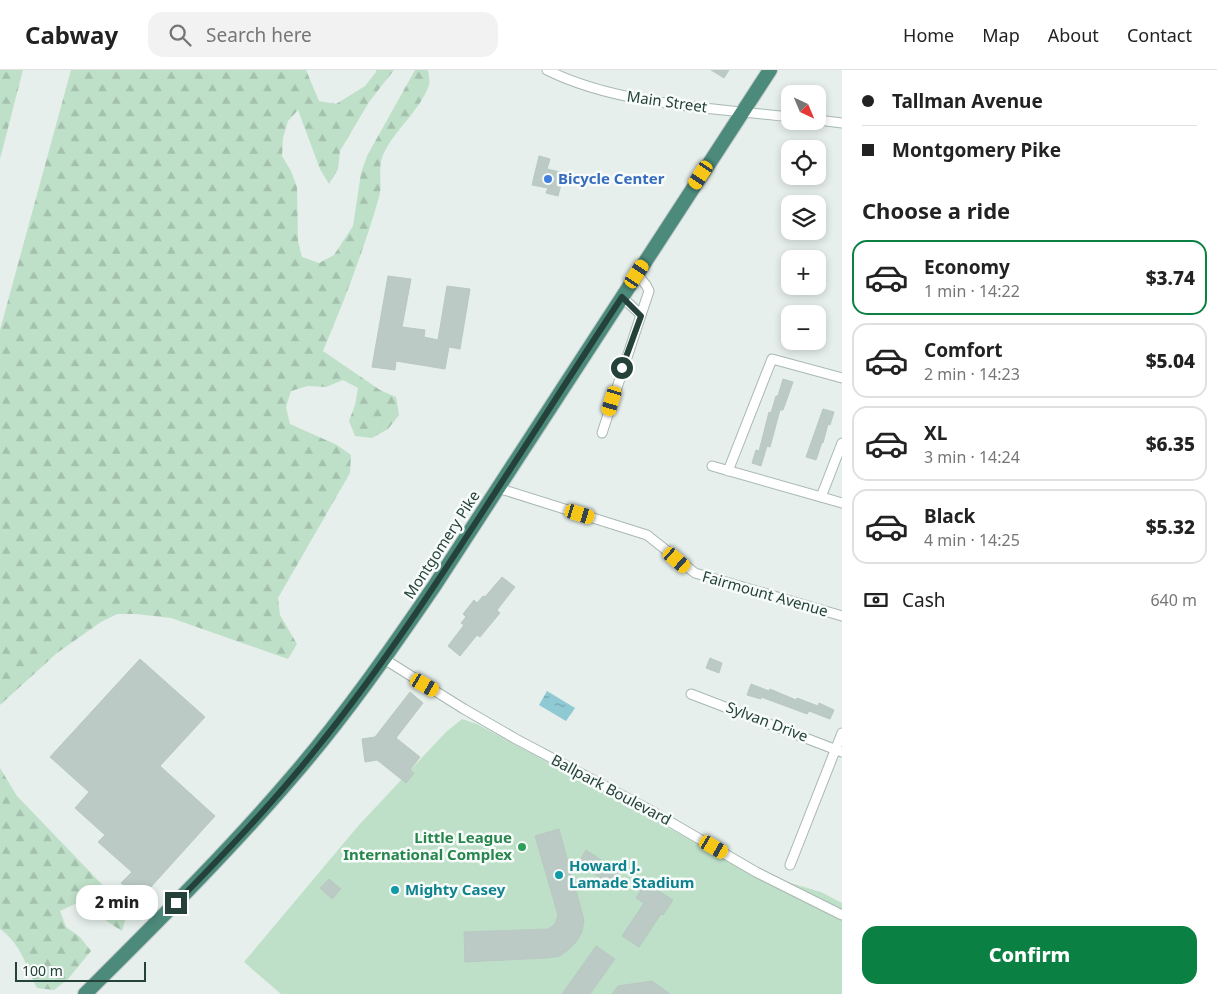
<!DOCTYPE html>
<meta charset="utf-8">
<style>
body{margin:0;font-family:"Noto Sans",sans-serif;background:#f2f2f2;color:#222;height:100vh;display:flex;flex-direction:column;font-size:19px;white-space:nowrap}
*{box-sizing:border-box;margin:0}
p{font-size:16px;color:#767676}
.icon{flex:none;width:28px;height:28px;fill:none;stroke:currentColor;stroke-width:2;stroke-linecap:round;stroke-linejoin:round}
.map{position:relative;flex:1;overflow:hidden}
.sheet{display:flex;flex-direction:column;background:#fff;width:375px}
.sheet>*{flex:none}
.hud{display:grid;align-content:center;height:110px;padding:0 20px;background:#fff}
.needle{width:32px;rotate:136deg}
.tools{position:absolute;left:781px;top:15px;display:grid;gap:10px}
.tools a{display:grid;place-items:center;width:45px;height:45px;border-radius:10px;background:#fff;box-shadow:0 2px 8px #0003;font-size:25px}
.scale{position:absolute;left:15px;bottom:12px;width:131px;box-sizing:border-box;padding-left:5px;border:2px solid #24423a;border-top:0;font-size:14px;line-height:18px;white-space:nowrap;color:#24423a;-webkit-text-stroke:4px #f7fbf9;paint-order:stroke}
.end{position:absolute;width:22px;height:22px;margin:-11px;border:6px solid #24423a;background:#fff;box-shadow:0 0 0 2px #fff}
.from{border-radius:50%}
.bubble{position:absolute;height:35px;border-radius:15px;background:#fff;box-shadow:0 2px 8px #0003;font-size:16px;font-weight:800;line-height:35px;text-align:center}
.car{position:absolute;width:15px;height:30px;margin:-15px -8px;border-radius:6px;box-shadow:0 0 4px 1px #0007;background:linear-gradient(#f5c518 24%,#345 0 40%,#f5c518 0 76%,#345 0 86%,#f5c518 0)}
.hud b{display:flex;align-items:center;gap:18px;height:48px;font-size:19px}
.hud b+b{border-top:1px solid #e0e0e0}
.hud i{width:12px;height:12px;background:#222}
ul{padding:0;list-style:none}
li{display:flex;align-items:center;gap:15px;height:75px;margin:0 10px 8px;padding:0 10px;border:2px solid #e0e0e0;border-radius:15px}
li div{flex:1}
li b{display:block;font-size:19px}
li em{font-style:normal;font-weight:800}
li.current{border-color:#0b8043}
li>.icon{width:45px;height:45px;stroke-width:1.5}
h2{padding:0 20px;font-size:22px;line-height:60px}
.pay{display:flex;align-items:center;gap:12px;height:55px;padding:0 20px;font-size:19px}
.pay p{margin-inline-start:auto}
.button{display:flex;gap:10px;margin-top:auto;padding:10px 20px}
.button a{flex:1;height:58px;border-radius:15px;background:#0b8043;color:#fff;font-size:20px;font-weight:800;line-height:58px;text-align:center}
header{display:flex;align-items:center;gap:30px;box-sizing:border-box;height:70px;padding:0 25px;background:#fff;border-bottom:1px solid #e0e0e0}
header strong{font-size:24px}
nav{display:flex;gap:28px;margin-inline-start:auto;font-size:18px}
.search{width:350px;height:45px;background:#f2f2f2;display:flex;align-items:center;gap:12px;box-sizing:border-box;padding:0 18px;border-radius:15px;color:#767676;font-size:19px}
main{display:flex;flex:1;min-height:0}
.map>svg:first-child{display:block}
.green{fill:#bfe0c8}
.forest{fill:url(#forest-firs)}
.water{fill:url(#water-ripples)}
.building{fill:#bbcac4;stroke:#b8c9c2}
.lines{fill:none;stroke-linecap:round;stroke-linejoin:round}
.minor-casing{stroke:#a8b8b2;stroke-width:11}
.trunk-casing{stroke:#c2cac8;stroke-width:16}
.minor{stroke:#fff;stroke-width:9}
.trunk{stroke:#4c8a7c;stroke-width:14}
.route{stroke:#24423a;stroke-width:6}
.shop-dot{fill:#3f7fe0;stroke:#f7fbf9;stroke-width:2}
.leisure-dot{fill:#2e9e5b;stroke:#f7fbf9;stroke-width:2}
.culture-dot{fill:#0f9aa8;stroke:#f7fbf9;stroke-width:2}
.labels{text-anchor:middle;stroke-width:5;stroke-linejoin:round;paint-order:stroke}
.street-label{font-size:15px;fill:#24423a;stroke:#f7fbf9}
.shop-label{font-size:15px;font-weight:bold;fill:#366cbe;stroke:#f7fbf9;text-anchor:start}
.leisure-label{font-size:15px;font-weight:bold;fill:#27864d;stroke:#f7fbf9;text-anchor:end}
.culture-label{font-size:15px;font-weight:bold;fill:#0d838f;stroke:#f7fbf9;text-anchor:start}
</style>
<header>
<strong>Cabway</strong>
<div class="search"><svg class="icon" aria-label="search" viewBox="0 0 24 24"><circle cx="10" cy="10" r="6"/><path d="M15 15l6 6"/></svg>Search here</div>
<nav><a>Home</a><a>Map</a><a>About</a><a>Contact</a></nav>
</header>
<main>
<div class="map">
<svg width="842" height="924" viewBox="0 0 842 924">
<defs>
<pattern id="forest-firs" width="22" height="20" patternUnits="userSpaceOnUse" patternTransform="scale(1.25)"><rect width="22" height="20" fill="#bfe0c8"/><path d="M5 1l3.5 6h-7zM16 11l3.5 6h-7z" fill="#a4c1ad"/></pattern>
<pattern id="water-ripples" width="26" height="14" patternUnits="userSpaceOnUse" patternTransform="scale(1.25)"><rect width="26" height="14" fill="#8ec9d4"/><path d="M2 4q2-2 4 0t4 0M15 11q2-2 4 0t4 0" fill="none" stroke="#74a5ad"/></pattern>
</defs>
<rect width="100%" height="100%" fill="#e6efeb"/>
<polygon class="green" points="462,649 477,654 744,799 821,822 842,833 842,924 281,924 244,892 359,755 446,662"/>
<g class="forest">
<polygon points="0,0 23,0 0,89"/>
<path d="M71 0H306L319 31 336 34 365 16 376 2V0H394L369 32 340 81 338 99 329 114 320 99 298 40 288 51 283 68 282 86 291 101 297 117 298 171 302 187 319 193 334 185 353 156 361 103 367 86 415 0H428C429 5 430 11 429 15 420 41 394 60 383 85 377 98 383 114 379 127 364 180 344 231 323 281L380 320 396 327 399 345 388 359 372 368 355 366 349 351 355 335 358 318 343 310 326 317 308 316 291 321 286 337 290 354 337 375 351 385 350 403 278 528 280 545 297 574 288 589 171 548 136 544H117L101 552 57 583 0 635V260Z"/>
<path d="M0 698 17 726 117 830 127 844 122 861C106 851 94 841 77 833L60 841 66 857 80 867 91 881 68 909 54 920 37 918C25 895 22 875 0 859Z"/>
</g>
<polygon class="water" points="547,621 575,638 566,651 539,635"/>
<g class="building">
<polygon points="711,0 729,0 724,8"/>
<polygon points="539,86 550,89 547,99 564,103 558,126 546,123 548,118 532,115"/>
<polygon points="388,206 411,209 402,257 425,260 424,267 438,270 447,216 470,219 460,279 449,277 445,299 396,291 395,300 372,297"/>
<polygon points="783,309 793,312 783,340 780,340 770,377 767,376 761,396 752,393 756,380 759,381 769,342 771,343 776,326 778,326"/>
<polygon points="823,339 834,342 830,355 828,354 823,373 822,372 816,390 806,387"/>
<polygon points="502,507 515,517 497,540 500,543 480,567 477,565 460,586 448,576 464,555 461,553 466,547 463,544 474,530 477,533 483,526 485,527"/>
<polygon points="710,588 722,593 719,603 706,598"/>
<polygon points="140,589 205,647 160,696 215,746 140,829 121,813 132,802 98,772 105,765 75,738 89,722 50,687"/>
<polygon points="751,614 769,621 770,619 796,630 797,628 818,636 819,633 834,640 830,649 809,641 807,644 761,627 761,629 747,625"/>
<polygon points="410,622 423,633 396,668 420,687 410,700 414,703 406,713 377,690 365,692 362,669 375,667"/>
<polygon points="559,759 584,850 582,862 576,872 568,880 560,886 547,888 465,892 464,862 548,859 555,854 558,845 535,766"/>
<polygon points="586,780 618,801 609,814 578,793"/>
<polygon points="329,809 341,819 332,829 320,818"/>
<polygon points="646,813 673,830 663,845 661,844 639,877 622,866 644,833 636,828"/>
<polygon points="596,876 615,889 590,924 562,924"/>
<polygon points="652,911 670,924 612,924 618,916"/>
</g>
<g class="lines">
<defs>
<g id="minor">
<path d="M547 0C617 35 713 38 790 47"/>
<polyline points="818,50 842,53"/>
<polyline points="637,204 646,215 649,221 641,245"/>
<polyline points="602,363 641,245 622,227"/>
<polyline points="712,396 842,433"/>
<polyline points="728,401 772,289 842,308"/>
<polyline points="498,418 647,465 695,503 842,546"/>
<polyline points="821,427 842,373"/>
<polyline points="384,589 464,639 516,669 648,739 756,802 842,845"/>
<polyline points="691,624 842,682"/>
<polyline points="790,795 842,663"/>
</g>
<path id="trunk" d="M85 924C156 853 227 783 292 707 344 647 390 581 435 515L770 0"/>
</defs>
<use href="#minor" class="minor-casing"/>
<use href="#trunk" class="trunk-casing"/>
<use href="#minor" class="minor"/>
<use href="#trunk" class="trunk"/>
</g>
<g class="lines">
<path class="route" d="M176 833C225 783 273 733 316 679 384 595 442 505 500 415 541 352 581 289 622 227L641 246 622 298"/>
</g>
<circle class="shop-dot" cx="548" cy="109" r="5"/>
<circle class="leisure-dot" cx="522" cy="777" r="5"/>
<g class="culture-dot">
<circle cx="559" cy="805" r="5"/>
<circle cx="395" cy="820" r="5"/>
</g>
<g class="labels">
<g class="street-label">
<text transform="translate(667 32) rotate(8)" y="5">Main Street</text>
<text transform="translate(442 475) rotate(-57)" y="5">Montgomery Pike</text>
<text transform="translate(765 524) rotate(16)" y="5">Fairmount Avenue</text>
<text transform="translate(767 652) rotate(21)" y="5">Sylvan Drive</text>
<text transform="translate(611 720) rotate(28)" y="5">Ballpark Boulevard</text>
</g>
<g class="shop-label">
<text x="558" y="114">Bicycle Center</text>
</g>
<g class="leisure-label">
<text x="512" y="773">Little League<tspan x="512" dy="17">International Complex</tspan></text>
</g>
<g class="culture-label">
<text x="569" y="801">Howard J.<tspan x="569" dy="17">Lamade Stadium</tspan></text>
<text x="405" y="825">Mighty Casey</text>
</g>
</g>
</svg>
<div class="tools">
<a><svg class="needle" viewBox="-14 -14 28 28"><path d="M0-13l5 13h-10z" fill="#e53935"/><path d="M0 13l5-13h-10z" fill="#767676"/></svg></a>
<a><svg class="icon" aria-label="locate" viewBox="0 0 24 24"><circle cx="12" cy="12" r="6"/><path d="M12 2v4M12 18v4M2 12h4M18 12h4"/></svg></a>
<a><svg class="icon" aria-label="layers" viewBox="0 0 24 24"><path d="M12 4l9 5-9 5-9-5zM3 14l9 5 9-5"/></svg></a>
<a>+</a>
<a>−</a>
</div>
<div class="scale">100 m</div>
<i class="end from" style="left:622px;top:298px"></i>
<i class="end" style="left:176px;top:833px"></i>
<div class="bubble" style="left:76px;top:815px;width:82px">2 min</div>
<i class="car" style="left:701px;top:105px;rotate:213deg"></i>
<i class="car" style="left:637px;top:204px;rotate:33deg"></i>
<i class="car" style="left:612px;top:331px;rotate:197deg"></i>
<i class="car" style="left:580px;top:444px;rotate:107deg"></i>
<i class="car" style="left:677px;top:490px;rotate:131deg"></i>
<i class="car" style="left:425px;top:615px;rotate:120deg"></i>
<i class="car" style="left:714px;top:777px;rotate:120deg"></i>
</div>
<section class="sheet">
<div class="hud">
<b><i class="from"></i>Tallman Avenue</b>
<b><i></i>Montgomery Pike</b>
</div>
<h2>Choose a ride</h2>
<ul>
<li class="current"><svg class="icon" aria-label="car" viewBox="0 0 24 24"><path d="M5 17H2v-5l4-1 3-4h7l3 4 3 1v5h-3M9 17h6M6 11h13"/><circle cx="7" cy="17" r="2"/><circle cx="17" cy="17" r="2"/></svg><div><b>Economy</b><p>1 min · 14:22</p></div><em>$3.74</em></li>
<li><svg class="icon" aria-label="car" viewBox="0 0 24 24"><path d="M5 17H2v-5l4-1 3-4h7l3 4 3 1v5h-3M9 17h6M6 11h13"/><circle cx="7" cy="17" r="2"/><circle cx="17" cy="17" r="2"/></svg><div><b>Comfort</b><p>2 min · 14:23</p></div><em>$5.04</em></li>
<li><svg class="icon" aria-label="car" viewBox="0 0 24 24"><path d="M5 17H2v-5l4-1 3-4h7l3 4 3 1v5h-3M9 17h6M6 11h13"/><circle cx="7" cy="17" r="2"/><circle cx="17" cy="17" r="2"/></svg><div><b>XL</b><p>3 min · 14:24</p></div><em>$6.35</em></li>
<li><svg class="icon" aria-label="car" viewBox="0 0 24 24"><path d="M5 17H2v-5l4-1 3-4h7l3 4 3 1v5h-3M9 17h6M6 11h13"/><circle cx="7" cy="17" r="2"/><circle cx="17" cy="17" r="2"/></svg><div><b>Black</b><p>4 min · 14:25</p></div><em>$5.32</em></li>
</ul>
<div class="pay"><svg class="icon" aria-label="cash" viewBox="0 0 24 24"><path d="M3 7h18v10H3z"/><circle cx="12" cy="12" r="2"/></svg>Cash<p>640 m</p></div>
<div class="button"><a>Confirm</a></div>
</section>
</main>
